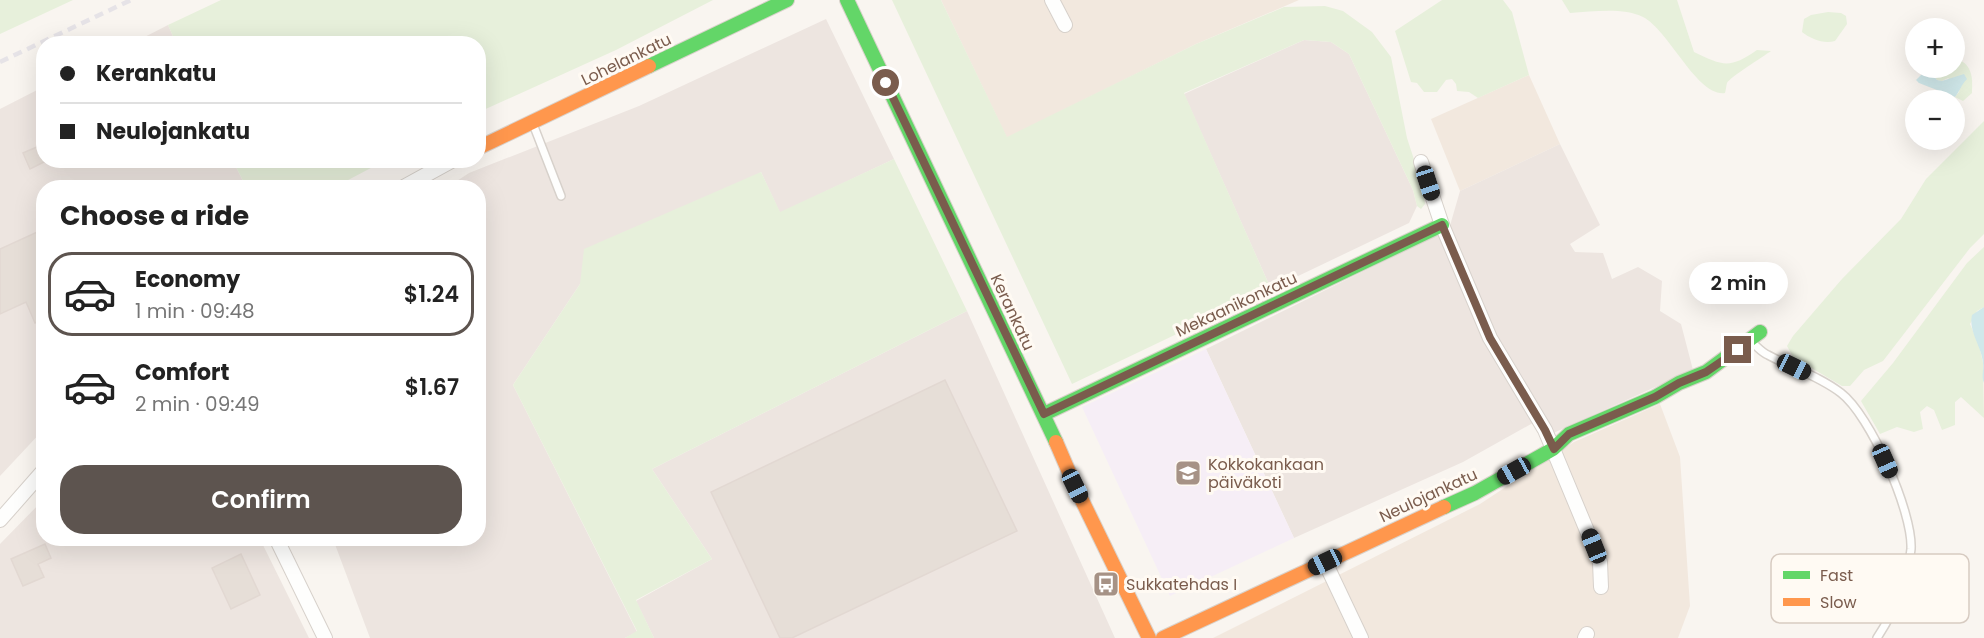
<!DOCTYPE html>
<meta charset="utf-8">
<style>
body{margin:0;font-family:Poppins,sans-serif;background:#f2f2f2;color:#222;height:100vh;display:flex;flex-direction:column;font-size:22px;white-space:nowrap}
*{box-sizing:border-box;margin:0}
p{font-size:20px;color:#767676}
.icon{flex:none;width:33px;height:33px;fill:none;stroke:currentColor;stroke-width:2;stroke-linecap:round;stroke-linejoin:round}
.map{position:relative;flex:1;overflow:hidden}
.sheet{position:absolute;left:36px;top:180px;width:450px;height:366px;display:flex;flex-direction:column;background:#fff;border-radius:24px;box-shadow:0 6px 24px #0002}
.sheet>*{flex:none}
.hud{position:absolute;left:36px;top:36px;width:450px;height:132px;border-radius:24px;box-shadow:0 6px 24px #0002;display:grid;align-content:center;height:132px;padding:0 24px;background:#fff}
.controls{position:absolute;left:1905px;top:18px;display:grid;gap:12px}
.controls a{display:grid;place-items:center;width:60px;height:60px;border-radius:50%;background:#fff;box-shadow:0 6px 24px #0002;font-size:30px}
.end{position:absolute;width:27px;height:27px;margin:-14px;border:8px solid #7a5c4d;background:#fff;box-shadow:0 0 0 3px #fff}
.from{border-radius:50%}
.bubble{position:absolute;height:42px;border-radius:21px;background:#fff;box-shadow:0 6px 24px #0002;font-size:20px;font-weight:600;line-height:42px;text-align:center}
.car{position:absolute;width:18px;height:36px;margin:-18px -9px;border-radius:8px;box-shadow:0 0 4px 2px #0007;background:linear-gradient(#222 24%,#8ab4d8 0 40%,#222 0 76%,#8ab4d8 0 86%,#222 0)}
.hud b{display:flex;align-items:center;gap:21px;height:57px;font-size:22px}
.hud b+b{border-top:2px solid #e0e0e0}
.hud i{width:15px;height:15px;background:#222}
ul{padding:0;list-style:none}
li{display:flex;align-items:center;gap:18px;height:84px;margin:0 12px 9px;padding:0 12px;border:3px solid transparent;border-radius:24px}
li div{flex:1}
li b{display:block;font-size:22px}
li em{font-style:normal;font-weight:600}
li.current{border-color:#5d544f}
li>.icon{width:54px;height:54px;stroke-width:1.5}
h2{padding:0 24px;font-size:27px;line-height:72px}
.primary-button{display:flex;gap:12px;margin-top:auto;padding:12px 24px}
.primary-button a{flex:1;height:69px;border-radius:24px;background:#5d544f;color:#fff;font-size:24px;font-weight:600;line-height:69px;text-align:center}
.map>svg:first-child{display:block}
.residential{fill:#f2e8de}
.industrial{fill:#ede5e0}
.education{fill:#f6eef6}
.green{fill:#e7f0db}
.water{fill:#d0e8ea}
.building{fill:#e6ded7;stroke:#e2d8d2;stroke-width:1.5}
.lines{fill:none;stroke-linecap:round;stroke-linejoin:round}
.lane-casing{stroke:#d7d1cb;stroke-width:10}
.street-casing{stroke:#d7d1cb;stroke-width:16}
.fast-casing{stroke:#d9d2cb;stroke-width:16}
.slow-casing{stroke:#d9d2cb;stroke-width:16}
.lane{stroke:#fefefd;stroke-width:7}
.street{stroke:#fefefd;stroke-width:14}
.fast{stroke:#63d668;stroke-width:14}
.slow{stroke:#ff974d;stroke-width:14}
.rail{stroke:#e6e3e7;stroke-width:4.5;stroke-dasharray:9 6;stroke-linecap:butt}
.route{stroke:#7a5c4d;stroke-width:8}
.labels{text-anchor:middle;stroke-width:6;stroke-linejoin:round;paint-order:stroke}
.street-label{font-size:16px;fill:#7a5c4d;stroke:#fffaf3}
.poi-label{font-size:16px;fill:#7a5c4d;stroke:#fffaf3;text-anchor:start}
.key{fill:#fffaf3;stroke:#d7cbc1;stroke-width:1.5}
.key-label{font-size:16px;fill:#7a5c4d}
</style>
<div class="map">
<svg width="1984" height="638" viewBox="0 0 1984 638">
<rect width="100%" height="100%" fill="#f9f5f0"/>
<g class="residential">
<polygon points="941,0 1299,0 1196,44 1007,138"/>
<polygon points="1529,75 1560,144 1460,191 1431,119"/>
<polygon points="1660,404 1680,457 1690,606 1678,638 1213,638 1480,504 1574,442"/>
</g>
<g class="industrial">
<polygon points="826,19 894,159 780,213 761,172 580,284 513,385 637,632 625,638 370,638 333,539 478,538 478,188 448,187 469,173 639,106"/>
<polygon points="168,25 176,43 131,44"/>
<polygon points="1304,40 1331,42 1349,54 1413,190 1417,206 1409,223 1271,289 1184,94"/>
<polygon points="43,87 44,160 233,161 246,187 44,188 43,430 0,476 0,109"/>
<polygon points="1560,144 1600,225 1570,244 1575,252 1603,253 1612,279 1638,267 1662,281 1660,311 1681,324 1693,370 1549,435 1540,419 1463,462 1294,538 1206,349 1449,229 1460,191"/>
<polygon points="967,311 1115,638 654,638 636,601 712,559 652,469"/>
<polygon points="43,500 44,538 260,539 309,638 0,638 0,544"/>
</g>
<polygon class="education" points="1206,349 1294,538 1170,596 1082,407"/>
<g class="green">
<polygon points="0,0 73,0 0,34"/>
<polygon points="221,0 713,0 616,50 479,112 478,44 176,43 168,25"/>
<polygon points="892,0 941,0 1007,137 1196,44 1284,7 1325,6 1343,11 1372,32 1391,57 1407,138 1422,184 1425,204 1421,209 1417,206 1413,190 1349,54 1331,42 1304,40 1184,93 1271,289 1072,384"/>
<polygon points="1442,0 1503,0 1512,12 1529,75 1478,98 1469,92 1457,91 1456,84 1452,79 1446,80 1437,92 1424,92 1417,83 1411,82 1395,31"/>
<path d="M1562 0H1677L1694 52C1723 66 1730 69 1757 50L1771 51C1764 56 1729 78 1727 83 1726 86 1726 90 1725 93 1697 97 1669 30 1643 17 1622 7 1593 12 1570 13Z"/>
<path d="M1828 12 1841 13 1846 16 1847 24 1835 41C1823 44 1811 39 1802 32L1804 19 1811 15Z"/>
<path d="M1955 58C1972 64 1973 76 1972 93L1963 101 1955 97 1959 92 1960 86 1948 78 1942 81 1937 80 1931 73 1935 68H1954Z"/>
<polygon points="1984,121 1984,234 1970,248 1883,361 1864,370 1850,386 1842,386 1793,357 1787,346 1793,336 1842,279 1901,219 1926,179"/>
<polygon points="894,159 967,311 652,469 712,559 636,600 654,638 625,638 637,631 513,385 580,284 584,249 761,172 780,212"/>
<polygon points="233,161 384,161 335,187 246,187"/>
<polygon points="1984,247 1984,307 1977,311 1970,324 1979,345 1983,363 1984,418 1961,397 1955,402 1955,425 1942,430 1934,410 1927,406 1920,412 1923,429 1914,432 1897,427 1880,434 1861,401 1893,363 1967,263"/>
</g>
<g class="water">
<path d="M1928 68H1935L1931 73 1937 80 1942 81 1964 74 1967 79C1961 85 1960 91 1955 97L1919 83 1916 80Z"/>
<path d="M1984 307V383C1981 376 1984 371 1983 363 1982 347 1968 331 1972 315Z"/>
</g>
<g class="building">
<polygon points="44,144 44,162 30,169 23,153"/>
<polygon points="44,229 44,319 35,323 26,302 0,314 0,249"/>
<polygon points="945,380 1017,531 792,638 780,638 711,492"/>
<polygon points="45,544 51,558 38,564 44,577 23,586 11,559"/>
<polygon points="241,554 260,595 231,609 212,568"/>
</g>
<g class="lines">
<defs>
<g id="lane">
<polyline points="533,124 561,196"/>
<path d="M1750 341C1756 345 1761 352 1768 355 1792 368 1819 376 1841 393 1870 415 1913 512 1911 549 1908 580 1894 612 1877 638"/>
</g>
<g id="street">
<polyline points="1052,0 1065,25"/>
<polyline points="1421,162 1442,225 1490,338 1545,430 1553,449 1600,562 1601,587"/>
<polyline points="402,188 453,160"/>
<polyline points="0,520 44,470"/>
<polyline points="276,538 325,638"/>
<polyline points="1325,562 1361,638"/>
<polyline points="1585,638 1587,634"/>
</g>
<g id="fast">
<polyline points="847,0 1056,442"/>
<polyline points="649,66 787,0"/>
<polyline points="1044,414 1442,225"/>
<polyline points="1444,507 1475,493 1553,449 1569,434 1655,397 1679,383 1706,372 1760,332"/>
</g>
<g id="slow">
<polyline points="478,148 649,66"/>
<polyline points="1056,442 1075,486 1149,638"/>
<polyline points="1163,638 1444,507"/>
</g>
</defs>
<use href="#lane" class="lane-casing"/>
<use href="#street" class="street-casing"/>
<use href="#fast" class="fast-casing"/>
<use href="#slow" class="slow-casing"/>
<use href="#lane" class="lane"/>
<use href="#street" class="street"/>
<use href="#fast" class="fast"/>
<use href="#slow" class="slow"/>
<polyline class="rail" points="0,62 131,0"/>
</g>
<g class="lines">
<polyline class="route" points="886,83 1044,414 1442,225 1490,338 1545,430 1554,449 1569,434 1655,397 1679,383 1706,372 1738,350"/>
</g>
<defs>
<symbol id="school-square" viewBox="-11 -11 22 22"><rect x="-9" y="-9" width="18" height="18" rx="4" fill="#a69286" stroke="#fffaf3"/><path d="M0-5L7-2L0 1L-7-2ZM-4 1L0 2.5L4 1V4Q0 6-4 4Z" fill="#fff"/></symbol>
<symbol id="bus-square" viewBox="-11 -11 22 22"><rect x="-9" y="-9" width="18" height="18" rx="4" fill="#a69286" stroke="#fffaf3"/><path d="M-5-6H5V4H4V6H2V4H-2V6H-4V4H-5ZM-3.5-4V0h7V-4ZM-3.5 1.2v1.5H-2V1.2ZM2 1.2v1.5H3.5V1.2Z" fill="#fff"/></symbol>
</defs>
<g fill-rule="evenodd">
<use href="#school-square" x="1173" y="458" width="30" height="30"/>
<use href="#bus-square" x="1091" y="569" width="30" height="30"/>
</g>
<g class="labels">
<g class="street-label">
<text transform="translate(626 59) rotate(-26)" y="6">Lohelankatu</text>
<text transform="translate(1236 304) rotate(-25)" y="6">Mekaanikonkatu</text>
<text transform="translate(1013 312) rotate(65)" y="6">Kerankatu</text>
<text transform="translate(1428 495) rotate(-25)" y="6">Neulojankatu</text>
</g>
<g class="poi-label">
<text x="1208" y="470">Kokkokankaan<tspan x="1208" dy="18">päiväkoti</tspan></text>
<text x="1126" y="590">Sukkatehdas I</text>
</g>
</g>
<rect x="1771" y="554" width="198" height="69" rx="9" class="key"/>
<rect x="1783" y="571" width="27" height="8" fill="#63d668"/>
<rect x="1783" y="598" width="27" height="8" fill="#ff974d"/>
<g class="key-label">
<text x="1820" y="581">Fast</text>
<text x="1820" y="608">Slow</text>
</g>
</svg>
<div class="controls">
<a>+</a>
<a>−</a>
</div>
<i class="end from" style="left:886px;top:83px"></i>
<i class="end" style="left:1738px;top:350px"></i>
<div class="bubble" style="left:1689px;top:262px;width:99px">2 min</div>
<i class="car" style="left:1428px;top:183px;rotate:162deg"></i>
<i class="car" style="left:1794px;top:367px;rotate:116deg"></i>
<i class="car" style="left:1885px;top:461px;rotate:156deg"></i>
<i class="car" style="left:1514px;top:471px;rotate:241deg"></i>
<i class="car" style="left:1075px;top:486px;rotate:154deg"></i>
<i class="car" style="left:1594px;top:546px;rotate:338deg"></i>
<i class="car" style="left:1325px;top:562px;rotate:245deg"></i>
<div class="hud">
<b><i class="from"></i>Kerankatu</b>
<b><i></i>Neulojankatu</b>
</div>
<section class="sheet">
<h2>Choose a ride</h2>
<ul>
<li class="current"><svg class="icon" aria-label="car" viewBox="0 0 24 24"><path d="M5 17H2v-5l4-1 3-4h7l3 4 3 1v5h-3M9 17h6M6 11h13"/><circle cx="7" cy="17" r="2"/><circle cx="17" cy="17" r="2"/></svg><div><b>Economy</b><p>1 min · 09:48</p></div><em>$1.24</em></li>
<li><svg class="icon" aria-label="car" viewBox="0 0 24 24"><path d="M5 17H2v-5l4-1 3-4h7l3 4 3 1v5h-3M9 17h6M6 11h13"/><circle cx="7" cy="17" r="2"/><circle cx="17" cy="17" r="2"/></svg><div><b>Comfort</b><p>2 min · 09:49</p></div><em>$1.67</em></li>
</ul>
<div class="primary-button"><a>Confirm</a></div>
</section>
</div>
